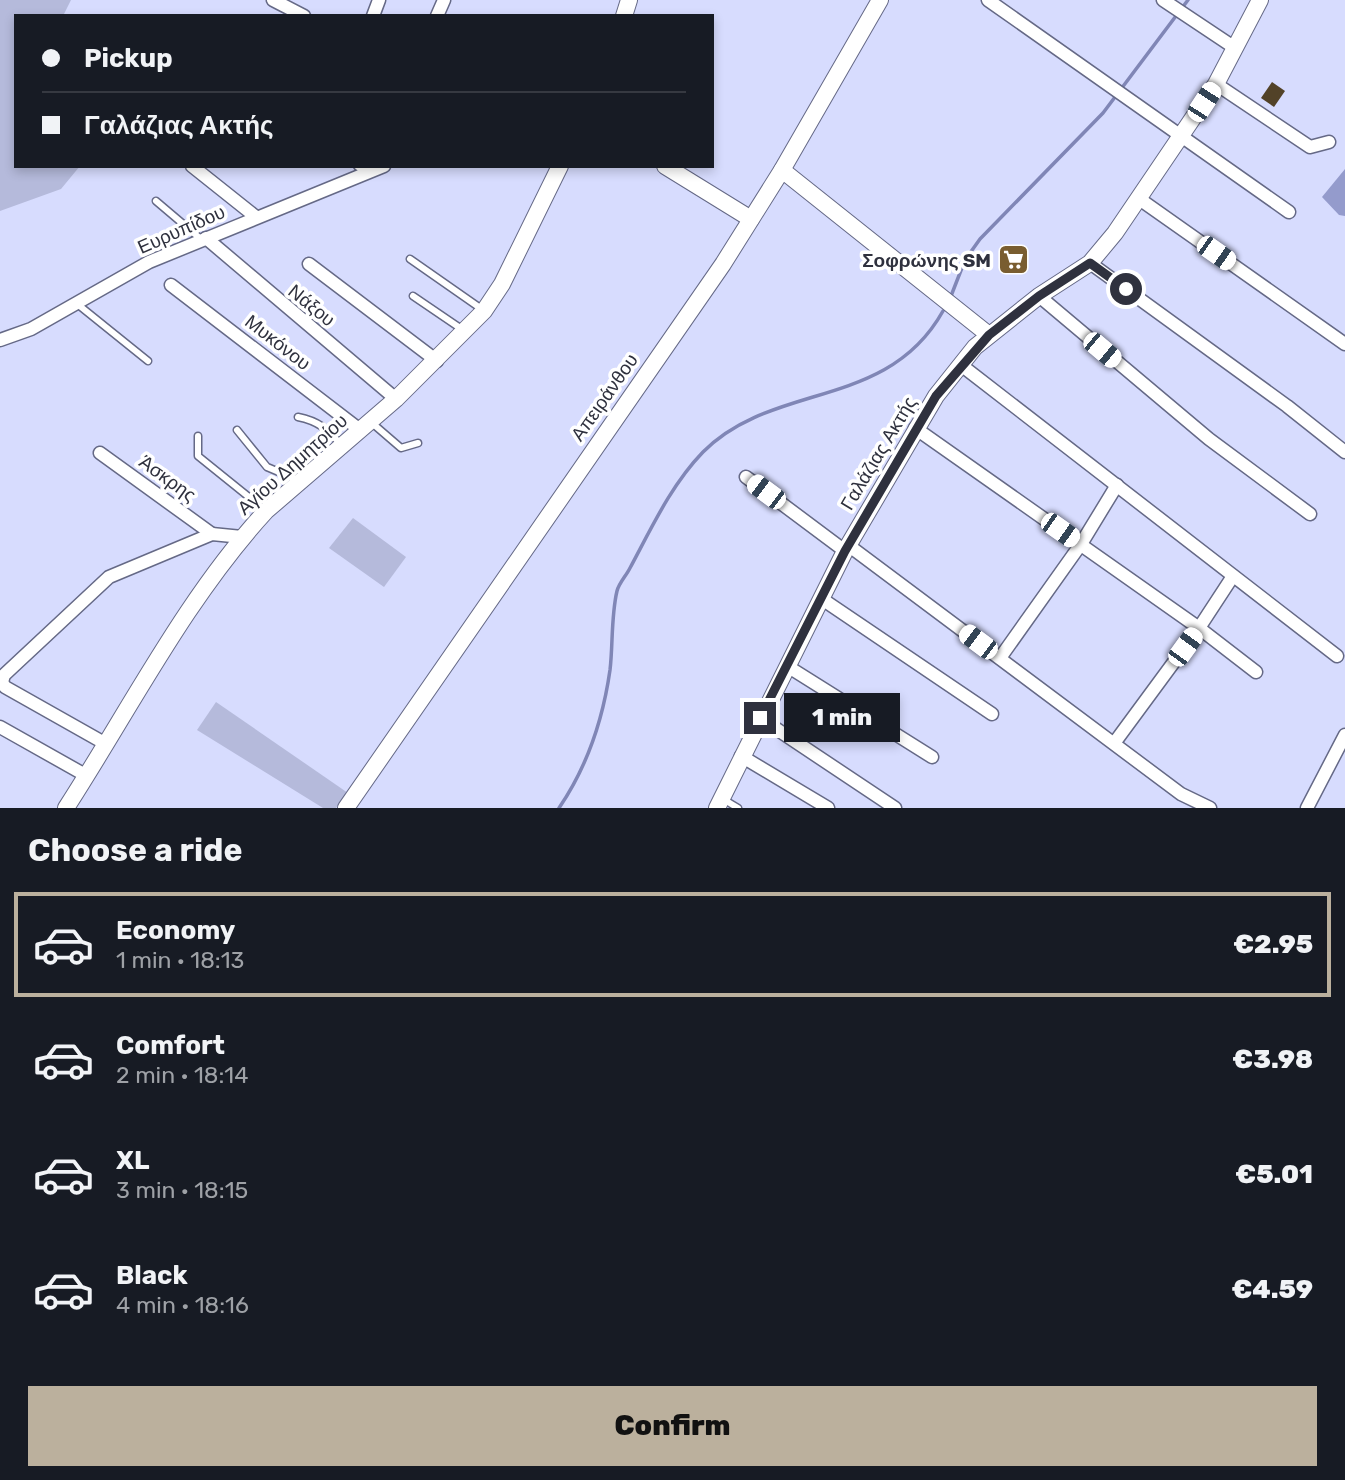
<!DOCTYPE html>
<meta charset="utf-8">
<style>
body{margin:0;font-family:Rubik,sans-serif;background:#20242c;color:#f1f3f6;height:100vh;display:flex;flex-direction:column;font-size:26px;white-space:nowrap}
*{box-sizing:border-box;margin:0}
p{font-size:23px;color:#9ea1a6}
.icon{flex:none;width:38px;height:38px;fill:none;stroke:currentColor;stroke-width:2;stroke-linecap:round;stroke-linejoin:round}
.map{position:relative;height:808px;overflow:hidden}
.details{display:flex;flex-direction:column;background:#171b24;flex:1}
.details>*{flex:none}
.guide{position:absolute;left:14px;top:14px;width:700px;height:154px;border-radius:0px;box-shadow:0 4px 10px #0003;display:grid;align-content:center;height:154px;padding:0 28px;background:#171b24}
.end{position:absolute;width:32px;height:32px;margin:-16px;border:9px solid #2f313e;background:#fff;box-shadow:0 0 0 4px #fff}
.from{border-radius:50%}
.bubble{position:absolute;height:49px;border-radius:0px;background:#171b24;box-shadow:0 4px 10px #0003;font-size:23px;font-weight:800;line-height:49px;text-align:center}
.car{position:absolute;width:21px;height:42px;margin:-21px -10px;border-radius:9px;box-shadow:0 0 5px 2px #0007;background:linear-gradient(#fff 24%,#345 0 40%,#fff 0 76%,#345 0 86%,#fff 0)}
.guide b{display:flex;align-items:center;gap:24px;height:66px;font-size:26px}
.guide b+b{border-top:2px solid #363941}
.guide i{width:18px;height:18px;background:#f1f3f6}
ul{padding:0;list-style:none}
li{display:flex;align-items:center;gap:21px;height:105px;margin:0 14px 10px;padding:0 14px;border:4px solid transparent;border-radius:0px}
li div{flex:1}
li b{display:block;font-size:26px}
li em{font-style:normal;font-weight:800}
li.selected{border-color:#bbb09d}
li>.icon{width:63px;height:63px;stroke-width:1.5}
h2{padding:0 28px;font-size:32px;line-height:84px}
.action{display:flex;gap:14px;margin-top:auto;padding:14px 28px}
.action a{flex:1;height:80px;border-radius:0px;background:#bbb09d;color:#111;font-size:28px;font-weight:800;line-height:80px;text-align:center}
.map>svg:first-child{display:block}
.green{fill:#b5badb}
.forest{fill:#949bcc}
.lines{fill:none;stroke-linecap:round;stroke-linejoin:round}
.stream{stroke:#8086b6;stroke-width:3.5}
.building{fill:#524228}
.service-casing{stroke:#656986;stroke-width:9}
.minor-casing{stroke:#656986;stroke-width:15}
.tertiary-casing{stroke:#656986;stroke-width:18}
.service{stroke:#fff;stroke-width:6}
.minor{stroke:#fff;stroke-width:12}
.tertiary{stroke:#fff;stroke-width:16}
.route{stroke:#2f313e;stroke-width:9}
.labels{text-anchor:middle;stroke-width:7;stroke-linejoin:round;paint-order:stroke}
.street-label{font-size:19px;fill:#2f313e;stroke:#fff}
.poi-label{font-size:19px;font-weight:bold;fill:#2f313e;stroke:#fff;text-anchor:end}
</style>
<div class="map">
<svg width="1345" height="808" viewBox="0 0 1345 808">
<rect width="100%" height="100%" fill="#d7dcfe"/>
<g class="green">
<polygon points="0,0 71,0 63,16 16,16 16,166 80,166 61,189 0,211"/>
<polygon points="353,518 406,557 384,587 329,548"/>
<polygon points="216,702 348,793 336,808 323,808 197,730"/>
</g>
<polygon class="forest" points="1345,169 1345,216 1339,215 1322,197"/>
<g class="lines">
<g class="stream">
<polyline points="951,296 965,260 980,239 1103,113 1188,0"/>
<path d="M559 808C587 767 603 719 610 670 613 645 611 616 617 591 619 583 626 576 630 568 651 529 671 485 703 452 773 381 887 411 943 311"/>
</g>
</g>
<polygon class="building" points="1272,82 1285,91 1274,107 1261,98"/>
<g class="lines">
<defs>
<g id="service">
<polyline points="357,166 365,173"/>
<polyline points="156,201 202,240"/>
<polyline points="410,259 483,310"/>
<polyline points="413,296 463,330"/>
<polyline points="76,303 148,361"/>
<path d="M298 417C318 421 328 429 341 445"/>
<polyline points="372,423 401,448 418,443"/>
<polyline points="237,430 267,467 298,480"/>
<polyline points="198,436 198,456 265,510"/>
<polyline points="723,799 738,808"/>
</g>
<g id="minor">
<polyline points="273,0 304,16"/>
<polyline points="988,0 1289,212"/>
<polyline points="1163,0 1235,48"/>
<polyline points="373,16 379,0"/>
<polyline points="437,16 444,0"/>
<polyline points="1216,84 1310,147 1329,142"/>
<polyline points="192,166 256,217"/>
<polyline points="1138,198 1345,344"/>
<polyline points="206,238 396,399"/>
<polyline points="1090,263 1287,406 1345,452"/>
<polyline points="309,264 437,361"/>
<polyline points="171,285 360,430"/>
<polyline points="1039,296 1209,439 1310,514"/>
<polyline points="0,340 31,329 149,262 384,166"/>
<polyline points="961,365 1337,656"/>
<polyline points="915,428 1199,628 1256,672"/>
<polyline points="100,453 212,534"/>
<polyline points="746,477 845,551"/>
<polyline points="848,545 1181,794 1210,808"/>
<polyline points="822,599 992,714"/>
<polyline points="1000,658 1081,544 1117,485"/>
<polyline points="787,666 932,757"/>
<polyline points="760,718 895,808"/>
<polyline points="0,727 87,776"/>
<polyline points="1115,742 1199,628 1233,576"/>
<polyline points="106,744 5,687 2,682 4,675 109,577 212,534 242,537"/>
<polyline points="741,756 828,808"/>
<polyline points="1307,808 1345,735"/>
</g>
<g id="tertiary">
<polyline points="624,16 629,0"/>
<polyline points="665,166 751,219"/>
<polyline points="782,170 989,335"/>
<path d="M66 808C130 709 186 598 266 511L396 399 484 311 502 284 560 166"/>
<polyline points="346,808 723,264 782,170 880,0"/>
<polyline points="717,808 845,551 936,396 975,347 1039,296 1090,263 1115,233 1216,84 1260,0"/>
</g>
</defs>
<use href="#service" class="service-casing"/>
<use href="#minor" class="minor-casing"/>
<use href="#tertiary" class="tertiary-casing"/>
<use href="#service" class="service"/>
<use href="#minor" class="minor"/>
<use href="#tertiary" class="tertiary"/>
</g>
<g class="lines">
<polyline class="route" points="760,718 845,551 936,396 989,335 1039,296 1090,263 1126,289"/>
</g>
<defs>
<symbol id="supermarket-square" viewBox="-11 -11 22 22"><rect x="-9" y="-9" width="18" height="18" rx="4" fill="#795d30" stroke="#fff"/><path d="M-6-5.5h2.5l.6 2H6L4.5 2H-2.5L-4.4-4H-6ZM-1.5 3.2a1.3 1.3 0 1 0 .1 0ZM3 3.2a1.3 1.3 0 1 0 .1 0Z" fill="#fff"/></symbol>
</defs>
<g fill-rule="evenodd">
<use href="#supermarket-square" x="996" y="242" width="35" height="35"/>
</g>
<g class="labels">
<g class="street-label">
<text transform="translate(181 229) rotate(-24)" y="7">Ευρυπίδου</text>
<text transform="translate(312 305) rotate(39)" y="7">Νάξου</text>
<text transform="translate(278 342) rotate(38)" y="7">Μυκόνου</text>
<text transform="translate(604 397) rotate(-55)" y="7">Απειράνθου</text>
<text transform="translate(878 453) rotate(-59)" y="7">Γαλάζιας Ακτής</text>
<text transform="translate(292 464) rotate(-42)" y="7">Αγίου Δημητρίου</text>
<text transform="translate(168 478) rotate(36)" y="7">Άσκρης</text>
</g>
<g class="poi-label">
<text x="991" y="267">Σοφρώνης SM</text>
</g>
</g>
</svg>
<i class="end from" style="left:1126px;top:289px"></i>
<i class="end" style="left:760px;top:718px"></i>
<div class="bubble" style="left:784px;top:693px;width:116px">1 min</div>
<i class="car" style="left:1204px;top:102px;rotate:33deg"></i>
<i class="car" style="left:1216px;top:253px;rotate:125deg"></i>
<i class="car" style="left:1102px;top:350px;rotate:130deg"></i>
<i class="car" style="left:766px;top:492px;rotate:307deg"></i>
<i class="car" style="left:1060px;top:530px;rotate:125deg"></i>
<i class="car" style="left:978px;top:642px;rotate:307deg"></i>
<i class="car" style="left:1185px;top:647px;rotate:36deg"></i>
<div class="guide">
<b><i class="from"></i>Pickup</b>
<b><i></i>Γαλάζιας Ακτής</b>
</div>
</div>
<section class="details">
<h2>Choose a ride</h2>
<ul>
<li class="selected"><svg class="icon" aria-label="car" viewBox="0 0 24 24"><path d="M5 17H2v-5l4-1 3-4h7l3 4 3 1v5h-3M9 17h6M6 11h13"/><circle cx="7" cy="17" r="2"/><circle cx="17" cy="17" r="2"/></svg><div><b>Economy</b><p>1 min · 18:13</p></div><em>€2.95</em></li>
<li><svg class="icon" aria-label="car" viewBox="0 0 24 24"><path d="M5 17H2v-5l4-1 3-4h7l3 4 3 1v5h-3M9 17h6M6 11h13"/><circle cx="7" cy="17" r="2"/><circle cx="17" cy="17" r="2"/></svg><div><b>Comfort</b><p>2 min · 18:14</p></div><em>€3.98</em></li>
<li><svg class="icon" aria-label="car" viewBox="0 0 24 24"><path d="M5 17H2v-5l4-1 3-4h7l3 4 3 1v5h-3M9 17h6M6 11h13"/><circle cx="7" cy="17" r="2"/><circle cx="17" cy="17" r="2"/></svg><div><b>XL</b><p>3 min · 18:15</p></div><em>€5.01</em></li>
<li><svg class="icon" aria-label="car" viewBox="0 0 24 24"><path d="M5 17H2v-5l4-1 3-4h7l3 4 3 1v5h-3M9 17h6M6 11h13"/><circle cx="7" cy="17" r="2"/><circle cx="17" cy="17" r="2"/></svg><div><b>Black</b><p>4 min · 18:16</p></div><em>€4.59</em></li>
</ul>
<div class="action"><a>Confirm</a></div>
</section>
